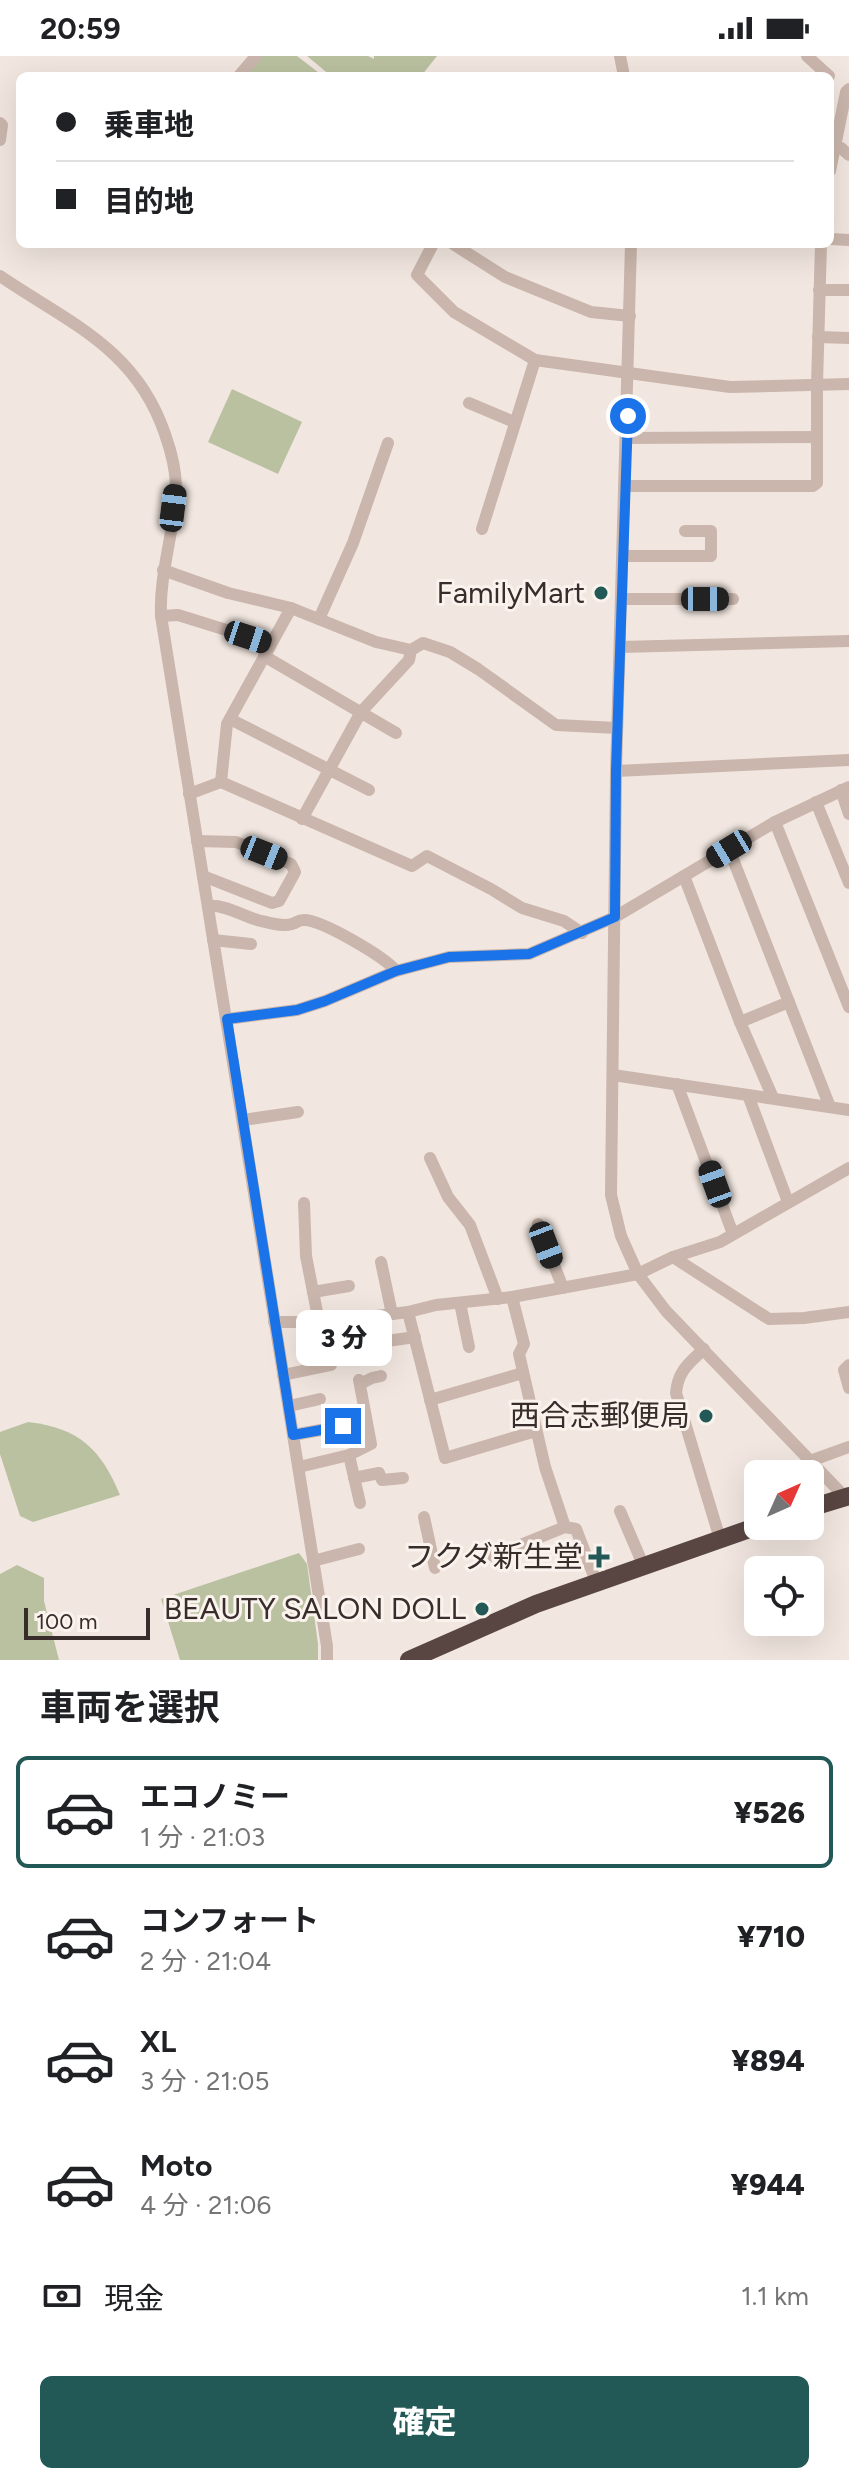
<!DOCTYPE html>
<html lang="ja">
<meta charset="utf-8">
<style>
body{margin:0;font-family:Figtree,"Noto Sans JP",sans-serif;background:#f2f2f2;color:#202124;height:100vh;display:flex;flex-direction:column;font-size:30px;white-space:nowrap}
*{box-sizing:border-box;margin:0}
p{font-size:26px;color:#757577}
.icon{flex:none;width:44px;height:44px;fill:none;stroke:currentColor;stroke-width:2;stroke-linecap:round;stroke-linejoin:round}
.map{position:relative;height:1604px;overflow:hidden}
.drawer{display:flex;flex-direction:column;background:#fff;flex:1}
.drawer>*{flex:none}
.banner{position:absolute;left:16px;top:16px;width:818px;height:176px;border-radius:12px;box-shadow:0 8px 32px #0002;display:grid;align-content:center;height:176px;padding:0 40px;background:#fff}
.needle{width:52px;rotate:45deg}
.tools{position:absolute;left:744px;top:1404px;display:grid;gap:16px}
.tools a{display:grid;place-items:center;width:80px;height:80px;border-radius:12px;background:#fff;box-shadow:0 8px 32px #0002;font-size:40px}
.scale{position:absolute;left:24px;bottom:20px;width:126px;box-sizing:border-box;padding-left:8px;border:4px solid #382d2b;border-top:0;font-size:22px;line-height:28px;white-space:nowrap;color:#382d2b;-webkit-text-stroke:6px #faf2ed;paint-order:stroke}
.end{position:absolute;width:36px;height:36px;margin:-18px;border:10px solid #1a73e8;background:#fff;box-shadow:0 0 0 4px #fff}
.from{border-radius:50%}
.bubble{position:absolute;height:56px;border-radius:12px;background:#fff;box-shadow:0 8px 32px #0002;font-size:26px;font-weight:800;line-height:56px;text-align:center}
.car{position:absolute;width:24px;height:48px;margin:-24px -12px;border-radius:10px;box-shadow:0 0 6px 2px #0007;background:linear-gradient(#222 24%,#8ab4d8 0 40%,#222 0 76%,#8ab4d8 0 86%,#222 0)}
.banner b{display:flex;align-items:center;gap:28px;height:76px;font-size:30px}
.banner b+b{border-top:2px solid #e0e0e0}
.banner i{width:20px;height:20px;background:#202124}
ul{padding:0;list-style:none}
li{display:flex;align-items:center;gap:24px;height:112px;margin:0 16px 12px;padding:0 24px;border:4px solid transparent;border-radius:12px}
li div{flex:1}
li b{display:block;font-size:30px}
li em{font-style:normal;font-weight:800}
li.active{border-color:#225855}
li>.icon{width:72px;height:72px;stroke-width:1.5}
h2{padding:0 40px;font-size:36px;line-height:96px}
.pay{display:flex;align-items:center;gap:20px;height:88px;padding:0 40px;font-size:30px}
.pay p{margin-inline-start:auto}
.button{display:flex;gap:16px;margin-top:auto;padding:16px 40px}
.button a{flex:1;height:92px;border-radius:12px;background:#225855;color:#fff;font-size:32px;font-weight:800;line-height:92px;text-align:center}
.status{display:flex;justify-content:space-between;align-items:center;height:56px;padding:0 40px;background:#fff;direction:ltr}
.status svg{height:22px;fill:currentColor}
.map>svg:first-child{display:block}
.green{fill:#bac1a0}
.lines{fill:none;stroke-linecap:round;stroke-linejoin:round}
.minor{stroke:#cab6ac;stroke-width:12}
.highway{stroke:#594642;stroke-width:18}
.route{stroke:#1a73e8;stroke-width:10}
.poi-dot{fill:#225855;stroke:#faf2ed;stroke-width:3}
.labels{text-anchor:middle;stroke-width:6;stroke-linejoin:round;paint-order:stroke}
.poi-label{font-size:30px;fill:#382d2b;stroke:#faf2ed;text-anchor:end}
</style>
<div class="status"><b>20:59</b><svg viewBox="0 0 49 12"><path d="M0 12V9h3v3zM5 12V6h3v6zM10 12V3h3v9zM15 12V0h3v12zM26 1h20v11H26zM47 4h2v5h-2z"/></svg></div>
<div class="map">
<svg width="849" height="1604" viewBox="0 0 849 1604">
<rect width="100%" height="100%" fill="#f2e7e0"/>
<g class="green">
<polygon points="261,0 297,0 323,20 246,20"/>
<polygon points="307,0 368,0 374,3 374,0 437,0 421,20 331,20"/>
<polygon points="232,333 302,366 278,418 208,386"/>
<path d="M28 1366C79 1372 101 1393 120 1439L33 1466 20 1460 0 1398V1376Z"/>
<polygon points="299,1497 307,1508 318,1588 318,1604 180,1604 161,1543"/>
<polygon points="17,1509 44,1522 44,1545 59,1604 0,1604 0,1518"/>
</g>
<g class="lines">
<g class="minor">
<polyline points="620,0 624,20"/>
<polyline points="807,0 829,20"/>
<polyline points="239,20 256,0"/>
<polyline points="0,67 2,69 0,84"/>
<polyline points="830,91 841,92 849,99"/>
<polyline points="830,115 846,36 849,33"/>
<polyline points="830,183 849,184"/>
<polyline points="433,188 417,219 454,256 535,304 730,331 849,328"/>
<polyline points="453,188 505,221 591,256 630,260"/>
<polyline points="631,188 616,715 611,1139 621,1180 638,1218 666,1255 845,1441"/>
<path d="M0 220C69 267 136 292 165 378 171 395 176 414 176 432 175 475 159 517 161 560L327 1590V1604"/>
<polyline points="819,234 849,234"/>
<polyline points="818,281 849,282"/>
<polyline points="469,347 514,366"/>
<polyline points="627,382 817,381"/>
<polyline points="625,430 813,430 817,427 817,328 821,188"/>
<polyline points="482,473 535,304"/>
<polyline points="623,500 711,500 711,475 685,475"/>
<polyline points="163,514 228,537 291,552 376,586 411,594 423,587 450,596 478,613 556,669 617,672"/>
<polyline points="622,543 733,543"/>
<polyline points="161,560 178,559 271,588"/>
<polyline points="319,563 353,487 388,387"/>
<polyline points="621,591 849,585"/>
<polyline points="264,600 396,677"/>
<polyline points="230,663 369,734"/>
<polyline points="616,715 849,704"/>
<polyline points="221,726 227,668 291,552"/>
<polyline points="841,734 849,758"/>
<polyline points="189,738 221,726 412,810 427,800 491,833 522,852 564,865 582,877"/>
<polyline points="816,746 849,827"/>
<polyline points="302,763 361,656 409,604 411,594"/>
<polyline points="775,766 849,951"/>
<polyline points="197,785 236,786 291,808 295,816 279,845 272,847 203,820"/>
<polyline points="729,793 830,1051"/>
<polyline points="684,820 740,966 773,1042"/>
<path d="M208 850C225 848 244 861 261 865 271 867 282 871 292 868 299 866 297 864 304 864 322 864 385 901 396 915"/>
<polyline points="213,884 251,888"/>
<polyline points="227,963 297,954 325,945 396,915 449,901 529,898 615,861 775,766 849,731"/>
<polyline points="740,966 789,946"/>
<polyline points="613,1019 849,1054"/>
<polyline points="677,1028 733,1178"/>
<polyline points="748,1039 788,1146"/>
<polyline points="243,1064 298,1056"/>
<polyline points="430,1102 448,1141 470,1169 498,1243"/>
<polyline points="304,1147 306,1200 319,1266"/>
<polyline points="538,1168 563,1232"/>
<polyline points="673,1201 769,1263 804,1262 849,1256"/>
<polyline points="381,1206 392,1258"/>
<polyline points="313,1236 349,1230"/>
<polyline points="512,1241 524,1288 519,1298 545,1411 565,1471 576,1473 597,1528"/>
<polyline points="460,1247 469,1291"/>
<polyline points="408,1256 445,1402 536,1375"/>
<polyline points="274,1266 329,1266 408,1256 436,1249 512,1241 638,1218 673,1201 720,1186 849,1112"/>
<polyline points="387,1285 415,1281"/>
<path d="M704 1293C688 1308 678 1315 676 1337L720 1483"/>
<polyline points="849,1309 844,1314 849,1332"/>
<polyline points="283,1319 331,1309"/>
<polyline points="360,1328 372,1322 381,1320"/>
<polyline points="430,1344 523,1317"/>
<polyline points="289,1350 320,1343"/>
<polyline points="293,1379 343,1370"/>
<polyline points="349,1399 360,1447"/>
<polyline points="810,1405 849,1391"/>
<polyline points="299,1411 349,1399 371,1388 359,1324"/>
<polyline points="354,1422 379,1417 382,1424 403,1422"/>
<polyline points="620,1455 644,1511"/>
<polyline points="424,1461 435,1512"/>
<polyline points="493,1500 565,1471"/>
<polyline points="313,1505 359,1493"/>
</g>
<g class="highway">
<polyline points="810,1452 849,1440"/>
<polyline points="409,1604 536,1548 758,1470"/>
</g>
</g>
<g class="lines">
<polyline class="route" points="343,1370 293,1379 227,963 297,954 325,945 396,915 449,901 529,898 615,861 616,715 628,360"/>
</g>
<g class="poi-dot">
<circle cx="601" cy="537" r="8"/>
<circle cx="706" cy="1360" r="8"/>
<path d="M595 1489h8v8h8v8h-8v8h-8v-8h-8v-8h8z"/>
<circle cx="482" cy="1553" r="8"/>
</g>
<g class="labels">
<g class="poi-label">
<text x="585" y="547">FamilyMart</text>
<text x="690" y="1370">西合志郵便局</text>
<text x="583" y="1511">フクダ新生堂</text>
<text x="466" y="1563">BEAUTY SALON DOLL</text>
</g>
</g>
</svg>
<div class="tools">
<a><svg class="needle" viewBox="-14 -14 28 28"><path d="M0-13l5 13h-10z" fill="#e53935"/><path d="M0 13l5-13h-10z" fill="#757577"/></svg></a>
<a><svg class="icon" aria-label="locate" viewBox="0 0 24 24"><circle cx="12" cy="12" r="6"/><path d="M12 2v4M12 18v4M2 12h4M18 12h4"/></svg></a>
</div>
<div class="scale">100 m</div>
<i class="end from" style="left:628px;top:360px"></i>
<i class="end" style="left:343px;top:1370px"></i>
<div class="bubble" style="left:296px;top:1254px;width:96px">3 分</div>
<i class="car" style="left:173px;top:452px;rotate:7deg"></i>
<i class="car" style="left:705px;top:543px;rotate:90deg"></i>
<i class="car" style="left:248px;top:581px;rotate:108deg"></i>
<i class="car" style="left:729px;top:793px;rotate:239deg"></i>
<i class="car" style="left:264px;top:797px;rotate:112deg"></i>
<i class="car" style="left:715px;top:1128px;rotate:340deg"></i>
<i class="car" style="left:546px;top:1189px;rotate:159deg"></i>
<div class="banner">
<b><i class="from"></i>乗車地</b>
<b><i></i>目的地</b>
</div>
</div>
<section class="drawer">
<h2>車両を選択</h2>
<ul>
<li class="active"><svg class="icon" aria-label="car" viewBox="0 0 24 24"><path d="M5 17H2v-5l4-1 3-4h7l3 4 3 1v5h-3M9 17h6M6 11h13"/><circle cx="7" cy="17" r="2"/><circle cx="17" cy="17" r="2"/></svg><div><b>エコノミー</b><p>1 分 · 21:03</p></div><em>¥526</em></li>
<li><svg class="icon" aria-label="car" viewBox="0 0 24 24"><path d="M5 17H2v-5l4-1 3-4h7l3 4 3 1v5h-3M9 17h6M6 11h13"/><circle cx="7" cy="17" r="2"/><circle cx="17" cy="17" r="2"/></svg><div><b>コンフォート</b><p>2 分 · 21:04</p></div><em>¥710</em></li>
<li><svg class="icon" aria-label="car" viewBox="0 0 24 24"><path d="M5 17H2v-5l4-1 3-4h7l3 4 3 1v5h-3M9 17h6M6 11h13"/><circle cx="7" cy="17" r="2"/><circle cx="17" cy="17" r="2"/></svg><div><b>XL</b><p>3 分 · 21:05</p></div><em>¥894</em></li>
<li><svg class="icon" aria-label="car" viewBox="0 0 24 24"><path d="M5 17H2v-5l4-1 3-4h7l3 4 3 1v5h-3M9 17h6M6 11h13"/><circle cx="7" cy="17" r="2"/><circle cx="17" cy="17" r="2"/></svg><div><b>Moto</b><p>4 分 · 21:06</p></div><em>¥944</em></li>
</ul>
<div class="pay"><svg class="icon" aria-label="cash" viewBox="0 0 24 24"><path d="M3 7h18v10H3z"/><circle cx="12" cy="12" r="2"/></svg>現金<p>1.1 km</p></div>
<div class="button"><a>確定</a></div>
</section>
